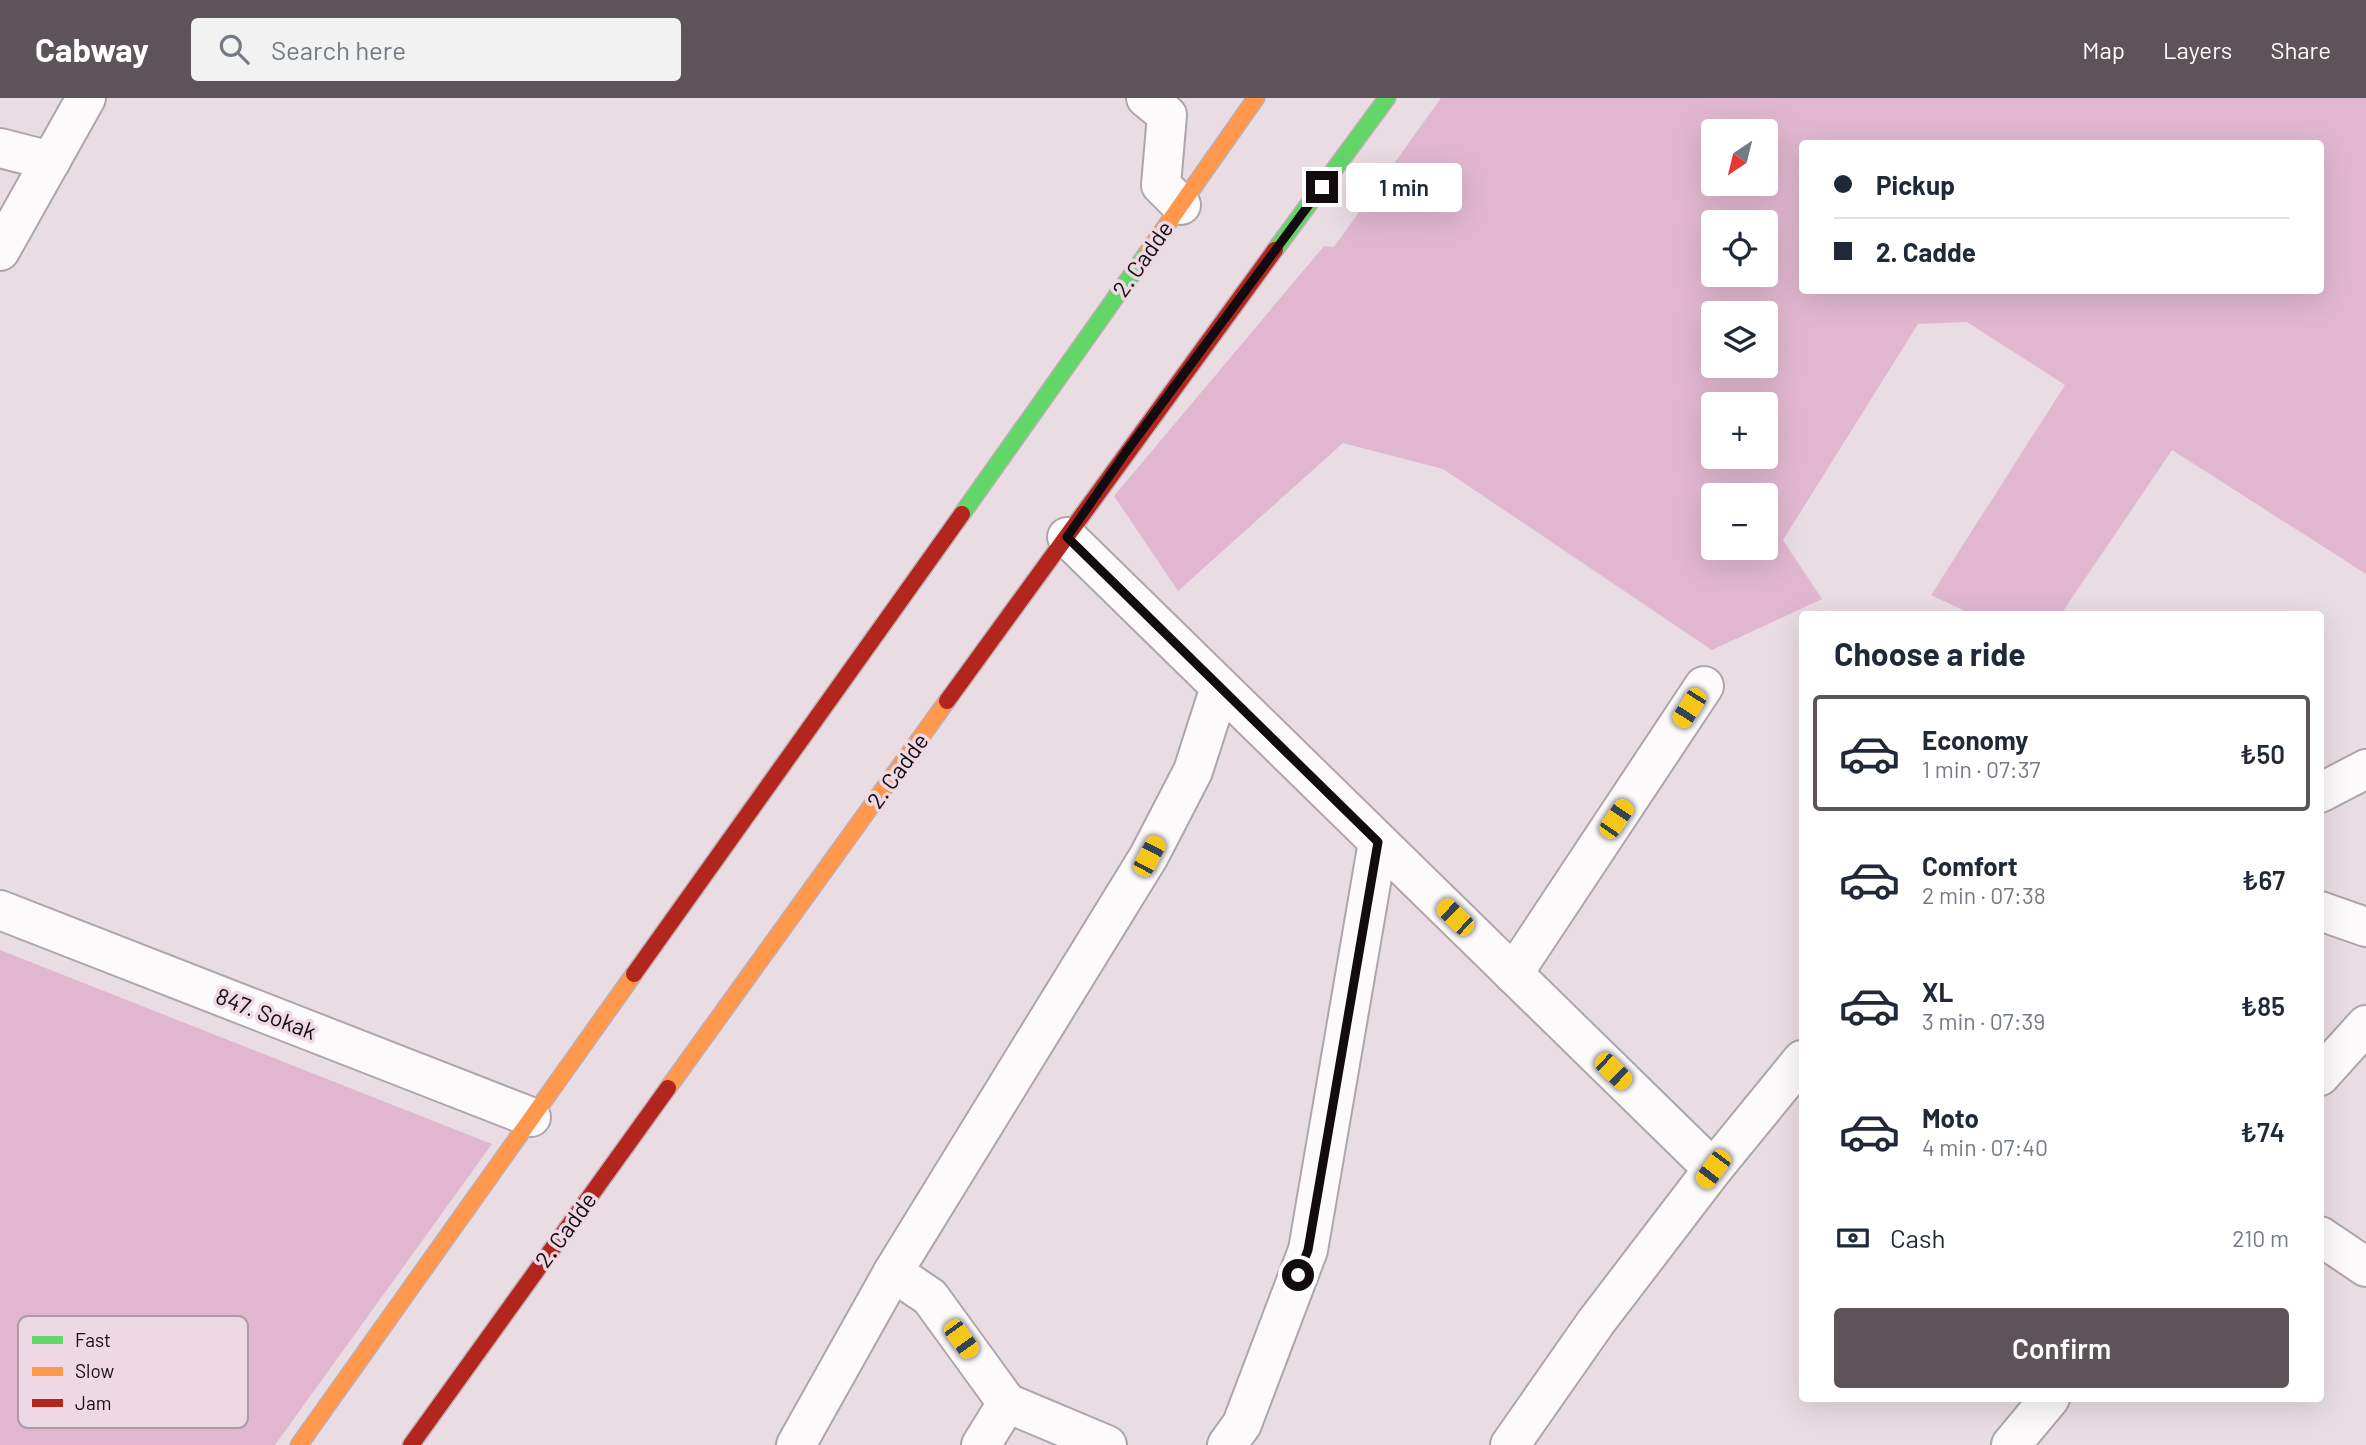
<!DOCTYPE html>
<meta charset="utf-8">
<style>
body{margin:0;font-family:Barlow,sans-serif;background:#f2f2f3;color:#1f2937;height:100vh;display:flex;flex-direction:column;font-size:26px;white-space:nowrap}
*{box-sizing:border-box;margin:0}
p{font-size:23px;color:#747a83}
.icon{flex:none;width:38px;height:38px;fill:none;stroke:currentColor;stroke-width:2;stroke-linecap:round;stroke-linejoin:round}
.map{position:relative;flex:1;overflow:hidden}
.drawer{position:absolute;left:1799px;top:513px;width:525px;height:791px;display:flex;flex-direction:column;background:#fff;border-radius:7px;box-shadow:0 7px 28px #0002}
.drawer>*{flex:none}
.top-card{position:absolute;left:1799px;top:42px;width:525px;height:154px;border-radius:7px;box-shadow:0 7px 28px #0002;display:grid;align-content:center;height:154px;padding:0 35px;background:#fff}
.needle{width:46px;rotate:215deg}
.fabs{position:absolute;left:1701px;top:21px;display:grid;gap:14px}
.fabs a{display:grid;place-items:center;width:77px;height:77px;border-radius:7px;background:#fff;box-shadow:0 7px 28px #0002;font-size:35px}
.end{position:absolute;width:32px;height:32px;margin:-16px;border:9px solid #120b0f;background:#fff;box-shadow:0 0 0 4px #fff}
.from{border-radius:50%}
.bubble{position:absolute;height:49px;border-radius:7px;background:#fff;box-shadow:0 7px 28px #0002;font-size:23px;font-weight:600;line-height:49px;text-align:center}
.car{position:absolute;width:21px;height:42px;margin:-21px -10px;border-radius:9px;box-shadow:0 0 5px 2px #0007;background:linear-gradient(#f5c518 24%,#345 0 40%,#f5c518 0 76%,#345 0 86%,#f5c518 0)}
.top-card b{display:flex;align-items:center;gap:24px;height:66px;font-size:26px}
.top-card b+b{border-top:2px solid #e0e1e3}
.top-card i{width:18px;height:18px;background:#1f2937}
ul{padding:0;list-style:none}
li{display:flex;align-items:center;gap:21px;height:116px;margin:0 14px 10px;padding:0 21px;border:4px solid transparent;border-radius:7px}
li div{flex:1}
li b{display:block;font-size:26px}
li em{font-style:normal;font-weight:600}
li.selected{border-color:#5d5459}
li>.icon{width:63px;height:63px;stroke-width:1.5}
h2{padding:0 35px;font-size:32px;line-height:84px}
.pay{display:flex;align-items:center;gap:18px;height:77px;padding:0 35px;font-size:26px}
.pay p{margin-inline-start:auto}
.primary-button{display:flex;gap:14px;margin-top:auto;padding:14px 35px}
.primary-button a{flex:1;height:80px;border-radius:7px;background:#5d5459;color:#fff;font-size:28px;font-weight:600;line-height:80px;text-align:center}
header{display:flex;align-items:center;gap:42px;box-sizing:border-box;height:98px;padding:0 35px;background:#5d5459;color:#fff}
header strong{font-size:33px}
nav{display:flex;gap:38px;margin-inline-start:auto;font-size:24px}
.search{width:490px;height:63px;background:#f2f2f3;display:flex;align-items:center;gap:18px;box-sizing:border-box;padding:0 24px;border-radius:7px;color:#747a83;font-size:26px}
.map>svg:first-child{display:block}
.green{fill:#e0b7cf;fill-rule:evenodd}
.lines{fill:none;stroke-linecap:round;stroke-linejoin:round}
.street-casing{stroke:#aea5aa;stroke-width:42}
.fast-casing{stroke:#beafb7;stroke-width:19}
.slow-casing{stroke:#beafb7;stroke-width:19}
.jam-casing{stroke:#beafb7;stroke-width:19}
.street{stroke:#fcfafb;stroke-width:38}
.fast{stroke:#63d668;stroke-width:16}
.slow{stroke:#ff974d;stroke-width:16}
.jam{stroke:#b3261e;stroke-width:16}
.route{stroke:#120b0f;stroke-width:9}
.labels{text-anchor:middle;stroke-width:7;stroke-linejoin:round;paint-order:stroke}
.street-label{font-size:23px;fill:#120b0f;stroke:#eed8e4}
.key{fill:#eed8e4;stroke:#ac9aa4;stroke-width:2}
.key-label{font-size:19px;fill:#120b0f}
</style>
<header>
<strong>Cabway</strong>
<div class="search"><svg class="icon" aria-label="search" viewBox="0 0 24 24"><circle cx="10" cy="10" r="6"/><path d="M15 15l6 6"/></svg>Search here</div>
<nav><a>Map</a><a>Layers</a><a>Share</a></nav>
</header>
<div class="map">
<svg width="2366" height="1347" viewBox="0 0 2366 1347">
<rect width="100%" height="100%" fill="#e9dde3"/>
<g class="green">
<path d="M1441 0H2366V476L2172 352 2061 516H1971L1931 497 2065 287 1967 224 1918 226 1783 442 1822 501 1712 552 1443 371 1343 345 1178 493 1114 398 1324 148 1334 149ZM1713 33H1766V86H1713ZM1802 46H2320V192H1802ZM1713 124H1766V177H1713ZM1713 215H1766V268H1713ZM1713 306H1766V359H1713ZM1713 397H1766V450H1713Z"/>
<polygon points="0,852 492,1046 275,1347 0,1347"/>
</g>
<g class="lines">
<defs>
<g id="street">
<polyline points="1146,0 1167,17 1161,87 1181,107"/>
<polyline points="0,50 51,63"/>
<polyline points="0,153 86,0"/>
<polyline points="1067,439 1713,1071"/>
<polyline points="2320,695 2366,671"/>
<polyline points="0,812 531,1019"/>
<polyline points="2320,813 2366,829"/>
<polyline points="1513,876 1704,588"/>
<polyline points="2320,978 2366,927"/>
<polyline points="2320,1138 2366,1169"/>
<polyline points="893,1174 930,1199 1007,1305 1107,1347"/>
<polyline points="796,1347 893,1174 1149,758 1193,673 1220,589"/>
<polyline points="981,1347 1007,1305"/>
<polyline points="1227,1347 1242,1326 1308,1152 1378,744"/>
<polyline points="1510,1347 1596,1224 1713,1071 1802,962"/>
<polyline points="2011,1347 2050,1300"/>
</g>
<g id="fast">
<polyline points="1275,152 1387,0"/>
<polyline points="962,416 1147,155"/>
</g>
<g id="slow">
<polyline points="1147,155 1256,0"/>
<polyline points="668,990 947,603"/>
<polyline points="299,1347 634,876"/>
</g>
<g id="jam">
<polyline points="947,603 1275,152"/>
<polyline points="634,876 962,416"/>
<polyline points="411,1347 668,990"/>
</g>
</defs>
<use href="#street" class="street-casing"/>
<use href="#fast" class="fast-casing"/>
<use href="#slow" class="slow-casing"/>
<use href="#jam" class="jam-casing"/>
<use href="#street" class="street"/>
<use href="#fast" class="fast"/>
<use href="#slow" class="slow"/>
<use href="#jam" class="jam"/>
</g>
<g class="lines">
<polyline class="route" points="1298,1177 1308,1152 1378,744 1067,439 1126,354 1322,89"/>
</g>
<g class="labels">
<g class="street-label">
<text transform="translate(1143 161) rotate(-55)" y="8">2. Cadde</text>
<text transform="translate(898 673) rotate(-54)" y="8">2. Cadde</text>
<text transform="translate(266 916) rotate(21)" y="8">847. Sokak</text>
<text transform="translate(566 1132) rotate(-54)" y="8">2. Cadde</text>
</g>
</g>
<rect x="18" y="1218" width="230" height="112" rx="10" class="key"/>
<rect x="32" y="1238" width="31" height="8" fill="#63d668"/>
<rect x="32" y="1269" width="31" height="9" fill="#ff974d"/>
<rect x="32" y="1301" width="31" height="8" fill="#b3261e"/>
<g class="key-label">
<text x="75" y="1249">Fast</text>
<text x="75" y="1280">Slow</text>
<text x="75" y="1312">Jam</text>
</g>
</svg>
<div class="fabs">
<a><svg class="needle" viewBox="-14 -14 28 28"><path d="M0-13l5 13h-10z" fill="#e53935"/><path d="M0 13l5-13h-10z" fill="#747a83"/></svg></a>
<a><svg class="icon" aria-label="locate" viewBox="0 0 24 24"><circle cx="12" cy="12" r="6"/><path d="M12 2v4M12 18v4M2 12h4M18 12h4"/></svg></a>
<a><svg class="icon" aria-label="layers" viewBox="0 0 24 24"><path d="M12 4l9 5-9 5-9-5zM3 14l9 5 9-5"/></svg></a>
<a>+</a>
<a>−</a>
</div>
<i class="end from" style="left:1298px;top:1177px"></i>
<i class="end" style="left:1322px;top:89px"></i>
<div class="bubble" style="left:1346px;top:65px;width:116px">1 min</div>
<i class="car" style="left:1689px;top:610px;rotate:213deg"></i>
<i class="car" style="left:1616px;top:721px;rotate:34deg"></i>
<i class="car" style="left:1149px;top:758px;rotate:28deg"></i>
<i class="car" style="left:1455px;top:819px;rotate:314deg"></i>
<i class="car" style="left:1613px;top:973px;rotate:134deg"></i>
<i class="car" style="left:1713px;top:1071px;rotate:217deg"></i>
<i class="car" style="left:961px;top:1241px;rotate:144deg"></i>
<div class="top-card">
<b><i class="from"></i>Pickup</b>
<b><i></i>2. Cadde</b>
</div>
<section class="drawer">
<h2>Choose a ride</h2>
<ul>
<li class="selected"><svg class="icon" aria-label="car" viewBox="0 0 24 24"><path d="M5 17H2v-5l4-1 3-4h7l3 4 3 1v5h-3M9 17h6M6 11h13"/><circle cx="7" cy="17" r="2"/><circle cx="17" cy="17" r="2"/></svg><div><b>Economy</b><p>1 min · 07:37</p></div><em>₺50</em></li>
<li><svg class="icon" aria-label="car" viewBox="0 0 24 24"><path d="M5 17H2v-5l4-1 3-4h7l3 4 3 1v5h-3M9 17h6M6 11h13"/><circle cx="7" cy="17" r="2"/><circle cx="17" cy="17" r="2"/></svg><div><b>Comfort</b><p>2 min · 07:38</p></div><em>₺67</em></li>
<li><svg class="icon" aria-label="car" viewBox="0 0 24 24"><path d="M5 17H2v-5l4-1 3-4h7l3 4 3 1v5h-3M9 17h6M6 11h13"/><circle cx="7" cy="17" r="2"/><circle cx="17" cy="17" r="2"/></svg><div><b>XL</b><p>3 min · 07:39</p></div><em>₺85</em></li>
<li><svg class="icon" aria-label="car" viewBox="0 0 24 24"><path d="M5 17H2v-5l4-1 3-4h7l3 4 3 1v5h-3M9 17h6M6 11h13"/><circle cx="7" cy="17" r="2"/><circle cx="17" cy="17" r="2"/></svg><div><b>Moto</b><p>4 min · 07:40</p></div><em>₺74</em></li>
</ul>
<div class="pay"><svg class="icon" aria-label="cash" viewBox="0 0 24 24"><path d="M3 7h18v10H3z"/><circle cx="12" cy="12" r="2"/></svg>Cash<p>210 m</p></div>
<div class="primary-button"><a>Confirm</a></div>
</section>
</div>
